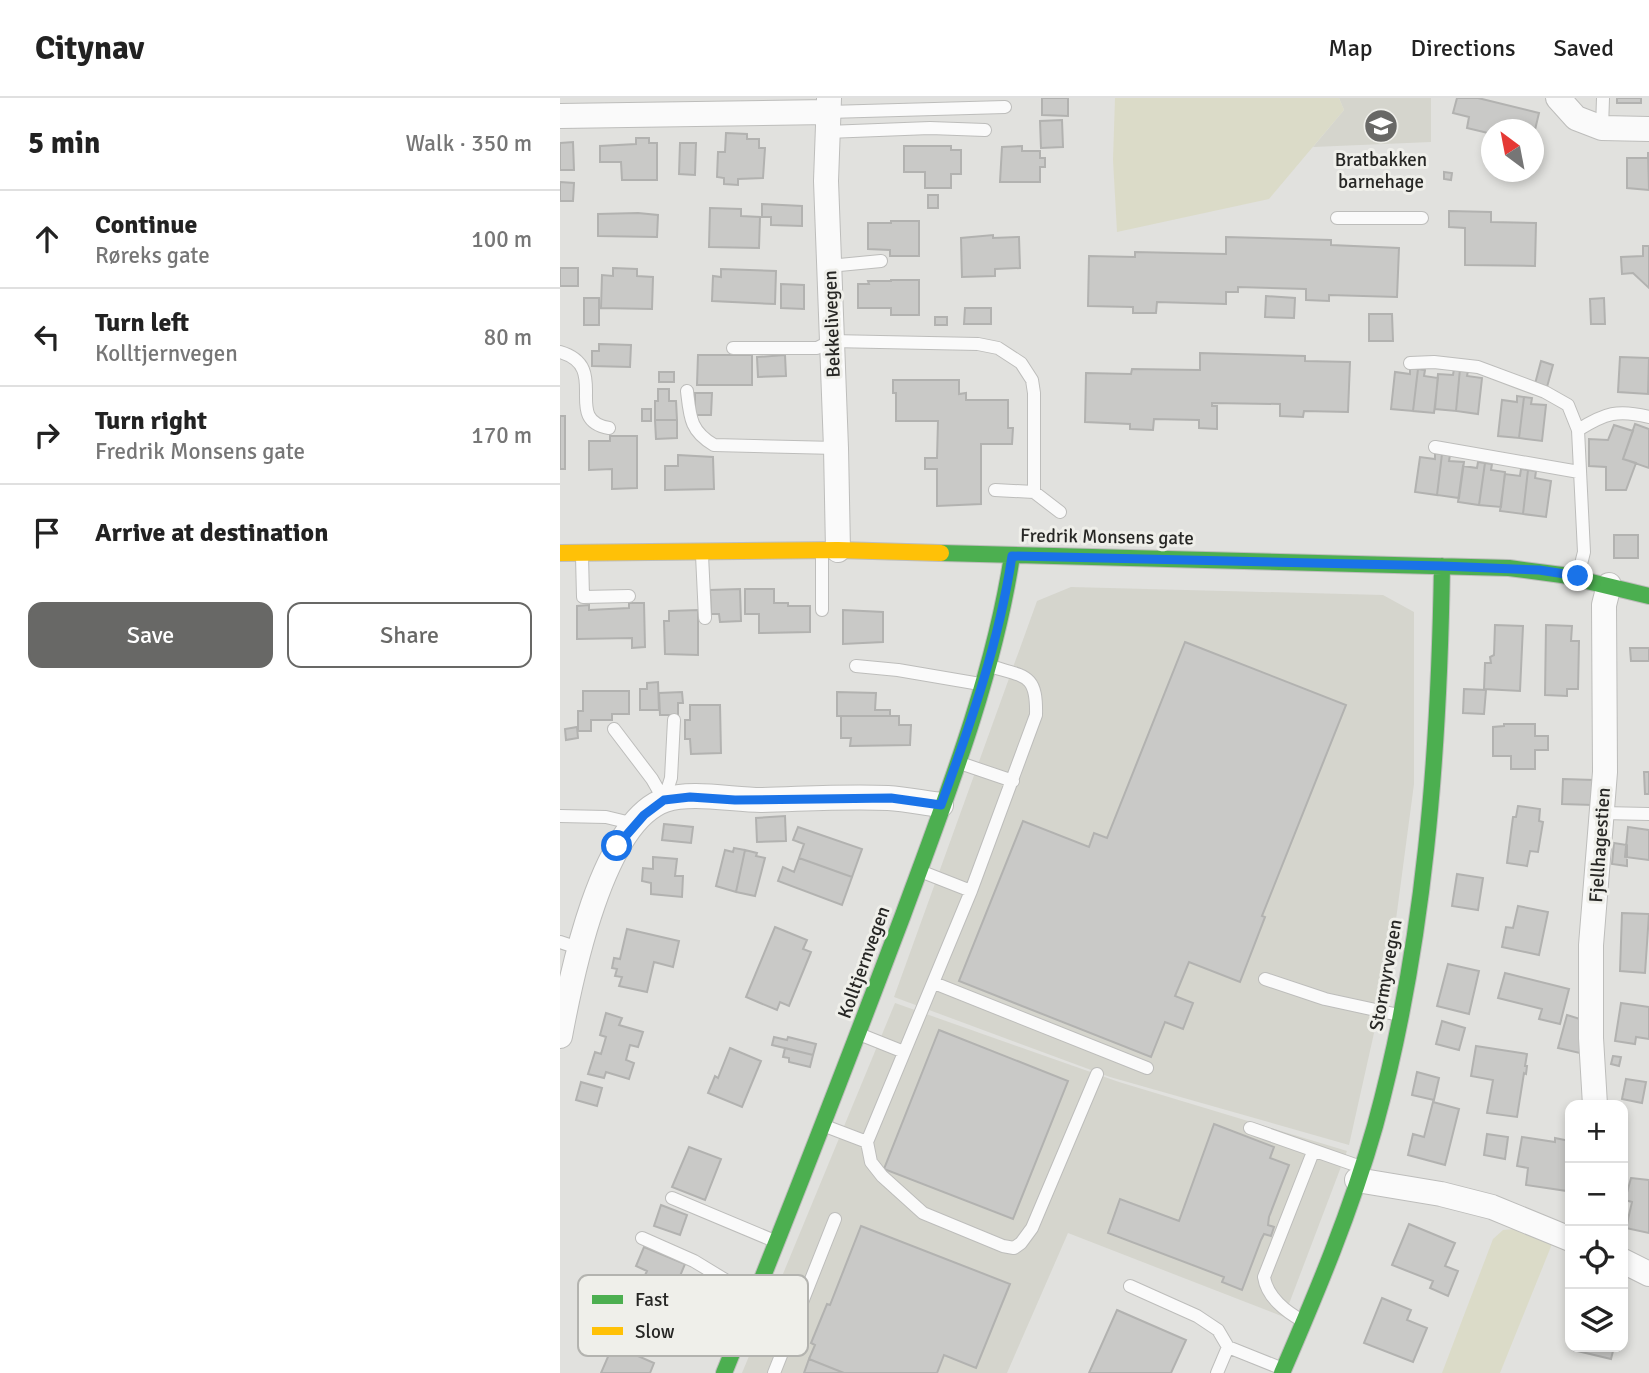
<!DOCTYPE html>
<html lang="en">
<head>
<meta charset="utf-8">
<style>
	body { margin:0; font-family:Signika,sans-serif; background:#f6f6f6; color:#222 }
	.controls { position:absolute; right:21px; bottom:21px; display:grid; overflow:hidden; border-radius:14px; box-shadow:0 4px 10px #0003 }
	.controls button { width:63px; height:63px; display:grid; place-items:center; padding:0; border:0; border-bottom:2px solid #e0e0e0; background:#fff; color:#222; font:35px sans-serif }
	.compass { position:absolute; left:921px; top:21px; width:63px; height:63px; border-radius:50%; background:#fff; box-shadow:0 4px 10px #0003; rotate:328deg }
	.stop { position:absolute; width:21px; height:21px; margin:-16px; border:5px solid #1a73e8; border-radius:50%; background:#fff }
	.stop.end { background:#1a73e8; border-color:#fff; box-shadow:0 2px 7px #0008 }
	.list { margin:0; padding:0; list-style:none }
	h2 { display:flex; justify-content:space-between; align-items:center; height:91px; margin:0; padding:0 28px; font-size:30px }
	h2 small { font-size:23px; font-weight:400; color:#767676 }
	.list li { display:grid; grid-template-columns:46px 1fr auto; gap:21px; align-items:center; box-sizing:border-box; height:98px; padding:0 28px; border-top:2px solid #e0e0e0 }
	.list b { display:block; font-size:26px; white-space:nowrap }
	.list p { margin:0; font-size:23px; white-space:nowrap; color:#767676 }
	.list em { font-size:23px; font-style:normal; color:#767676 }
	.actions { display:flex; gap:14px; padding:21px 28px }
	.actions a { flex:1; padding:16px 0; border:2px solid #686866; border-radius:14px; text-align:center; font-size:24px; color:#686866 }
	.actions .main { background:#686866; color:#fff }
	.icon { flex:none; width:38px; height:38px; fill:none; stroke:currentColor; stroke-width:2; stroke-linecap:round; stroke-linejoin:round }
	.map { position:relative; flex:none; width:1089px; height:1275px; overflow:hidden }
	header { display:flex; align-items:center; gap:42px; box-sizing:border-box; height:98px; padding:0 35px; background:#fff; border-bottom:2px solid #e0e0e0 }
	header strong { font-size:33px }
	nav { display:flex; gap:38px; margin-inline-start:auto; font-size:24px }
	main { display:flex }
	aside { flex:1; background:#fff }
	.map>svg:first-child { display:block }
</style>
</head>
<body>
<header>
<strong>Citynav</strong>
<nav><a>Map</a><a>Directions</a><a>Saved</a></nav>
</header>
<main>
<aside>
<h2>5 min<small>Walk · 350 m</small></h2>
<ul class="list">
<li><svg class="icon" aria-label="ahead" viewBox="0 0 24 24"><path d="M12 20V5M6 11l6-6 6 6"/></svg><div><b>Continue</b><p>Røreks gate</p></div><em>100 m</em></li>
<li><svg class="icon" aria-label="left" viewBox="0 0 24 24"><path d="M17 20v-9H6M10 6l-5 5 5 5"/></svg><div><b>Turn left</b><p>Kolltjernvegen</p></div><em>80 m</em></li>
<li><svg class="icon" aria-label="right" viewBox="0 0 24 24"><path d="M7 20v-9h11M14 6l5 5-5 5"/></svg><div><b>Turn right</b><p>Fredrik Monsens gate</p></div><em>170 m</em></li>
<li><svg class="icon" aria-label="arrive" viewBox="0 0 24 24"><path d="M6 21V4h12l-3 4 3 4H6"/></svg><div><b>Arrive at destination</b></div></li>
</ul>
<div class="actions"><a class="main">Save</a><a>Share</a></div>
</aside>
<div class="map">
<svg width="1089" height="1275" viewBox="0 0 1089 1275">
	<rect width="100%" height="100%" fill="#e1e1de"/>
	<path fill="#d5d5cd" d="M779,0H871V44L753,49L784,12Z
		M511,489L823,497L854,514V686L831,859L789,1047L550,979L334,899L477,503Z
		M335,905L559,984L787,1053L724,1219L508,1135L447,1275H182Z"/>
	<path fill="#dbdbc8" d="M555,0H779L784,12L709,101L557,134L553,62Z
		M954,1131L992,1146L940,1275H882L933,1141L943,1132Z"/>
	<path fill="#c9c9c7" stroke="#b2b2b0" stroke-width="2" d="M482,0H508V18L482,17Z
		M897,0H918L979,15L974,36V32H932V36L907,30L909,19L893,15Z
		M1057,0H1081V5H1057Z
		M502,22L503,49L481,50L480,23Z
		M166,35L187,36V41H199V50H205L203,80L178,81V87L164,86V80L157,79L158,54H165Z
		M76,40H89V45H97V82H62L61,64H40V48L76,46Z
		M13,44L14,72H0V45Z
		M120,45H136L135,77L119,76Z
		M344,48H391V52H401V76H391V90H365V74H344Z
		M462,48V53H480V60H485V69H480V84H440L442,49Z
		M1088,54L1089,92L1067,90V60H1088Z
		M884,74L892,75L891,82L884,81Z
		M0,84L14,85L13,103H0Z
		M368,97H378V110H368Z
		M202,106L242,108V128L211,127V119H202Z
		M150,110L181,111V118L200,119L199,150L149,149Z
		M889,113L931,114V124L976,125L975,168L905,167V130L889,129Z
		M78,115L98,117L97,139L38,138V116Z
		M331,123H359V158H330V152L308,151V125H331Z
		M433,137V140L459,139L460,170L435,171V178L402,179L401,140Z
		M666,139L771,142V147L839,150L837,199L769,197V203L746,202V191L678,189V194H666V206L597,204L596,215H573V209L528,208L529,158L575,159V154L666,156Z
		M1083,148H1089V190L1073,175L1062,176L1061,159L1083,158Z
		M0,170H18V188H0Z
		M53,170L77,171V178L93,179L92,211L41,210L42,177L53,178Z
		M161,171L216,173L215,206L152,203L153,178L161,179Z
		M331,182H359V217H331V210H298V186H309L308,183H331Z
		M221,186L244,187V211L221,210Z
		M706,198L735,200L734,220L705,219Z
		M24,200H39V227H24Z
		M1044,200L1045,226H1031L1030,201Z
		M405,210H431V226H404Z
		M809,216H832L833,243H809Z
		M375,219H387V227H375Z
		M39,246L71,247L70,269L32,268V253H39Z
		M640,255L745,258V263L790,264L788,314L744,313L743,319L720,318V306L652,305V308H657V331L639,330V322L594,321L593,332L570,331V326L525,324L526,275L571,276L572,271L640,272Z
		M138,257H192V287H137Z
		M225,257L226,278L198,279L197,259Z
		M1060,259L1089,260L1088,296L1058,294Z
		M981,263L993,267L987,289L975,286Z
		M850,270L858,271L853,313L831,311L835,274L850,276Z
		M858,271L865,272L864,278L878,280L874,315L853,313Z
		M894,271H900L896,313L875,311L878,276L893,277Z
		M900,271L908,273L907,278L922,280L918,316L896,313Z
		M99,274H114V284H99Z
		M333,282H399V296L406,295V302H448V330H453L452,346H421V406L377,408V371H365V360H377L378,323H336V295H333Z
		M98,291H109V303H116L117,322H95V303H98Z
		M135,295H152L151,317H135Z
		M957,298L964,299L959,340L938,338L942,302L957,304Z
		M964,299L972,300L971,306L986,307L982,343L959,340Z
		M82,311H91V323H82Z
		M0,318H5V371H0Z
		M95,322H117V340L96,341Z
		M1075,326L1089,331V370L1063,361Z
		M1054,327L1073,333L1063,361L1076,365L1066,392H1046V369L1029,368V341L1048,342Z
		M50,338H77V390L52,391V371L29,372V343H50Z
		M875,355L882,356L877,397L855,394L860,359L875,361Z
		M882,356L890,357L889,363L904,364L899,400L877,397Z
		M118,357L153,359L154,391L105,392V368H118Z
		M918,364L925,365L919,407L898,404L903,368L917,370Z
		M925,365L932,366L931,372L945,374L941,409L919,407Z
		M961,371L968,372L963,416L940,413L945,376L960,378Z
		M968,372L976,373L975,380L991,383L986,419L963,416Z
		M1054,437H1078V460H1054Z
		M180,491L181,523L160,524L159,516H151L150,492Z
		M185,491H214V505H228V508H250V534L199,535V516H185Z
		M69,505H84L85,549L72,550V540L17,541V508L29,507V512L69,510Z
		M138,512V557L105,556L104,523H109V513Z
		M283,512L323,514V544L283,546Z
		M935,527L963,528L960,593L924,591L925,565H931L930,559L934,557Z
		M986,527L1012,528L1011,543H1019L1018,591H1007V598L985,597Z
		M625,544L786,607L702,818L705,819L680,884L629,864L615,898L633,905L623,931L605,924L591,959L399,883L463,723L529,749L534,735L547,740Z
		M1070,550H1089V563H1071Z
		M98,584L99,612H80V591H87V585Z
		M904,591L926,592L924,616L903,615Z
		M23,593H69V616H52V622H31V633H18V613H23Z
		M122,594L123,605H118V617H100L99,595Z
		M277,594L316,595L315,612H330V618H277Z
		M130,607H160L161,655L131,656L130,641H125V622H130Z
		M281,618H339V627H351L350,647L290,648L291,640H281Z
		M944,626H975V638H988V652H975V671H951V658H933V629L944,628Z
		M17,629L18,640L6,642L5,631Z
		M1084,674H1089V696H1085Z
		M1003,681L1034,682L1033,707L1002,706Z
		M958,708L980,711L979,723L983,724L978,754L970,753L967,768L947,765L953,719H956Z
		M225,718L226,743L197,744L196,720Z
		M104,726L133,729L131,745L102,742Z
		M238,729L302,751L292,779L239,760L244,746L233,742Z
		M1068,729L1089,732V762L1065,759Z
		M1054,745L1067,747V768L1052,766Z
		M174,750L185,752L176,794L156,788L165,752L173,754Z
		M185,752L197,755L196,758L205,760L195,798L176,794Z
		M93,759L117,761L115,778H123L122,799L91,796V785L82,783L83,770L93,771Z
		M239,760L292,779L282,807L218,783L223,769L234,774Z
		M897,776L923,780L918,812L892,808Z
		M958,808L988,814L979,857L942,849L946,829L953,830Z
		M1062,815L1089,816L1085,875L1060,873Z
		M215,829L247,842L243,851L251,854L229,908L220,904L217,912L186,899Z
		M67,831L119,843L113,869L94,864L87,894L59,888L62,879L55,878L57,871L52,870L54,860L60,861Z
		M888,866L919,873L909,916L877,908Z
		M945,875L1009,891L1000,926L979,921L982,911L938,900Z
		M1061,905L1089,909V941L1076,939L1075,946L1055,943Z
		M46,915L62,920L59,927L83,934L78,949L70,947L66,962L74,965L69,981L46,974L44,980L28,976L35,954L41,956L46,939L40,937Z
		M1007,917L1020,921V955L998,950Z
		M882,923L905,930L899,952L876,946Z
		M379,932L508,983L453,1121L324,1071Z
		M214,939L227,942L228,939L256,946L253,957L212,947Z
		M916,948L967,956L965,968H967L966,976L964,975L957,1019L927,1015L933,982L911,978Z
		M170,950L201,963L182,1009L148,995L155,978L158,980Z
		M225,950L253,957L250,969L229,964V960L223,959Z
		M1053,958L1061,959L1059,968L1051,966Z
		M857,974L879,980L874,1002L852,997Z
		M1066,981L1086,984L1082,1005L1062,1001Z
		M21,984L42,990L37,1008L16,1002Z
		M873,1004L899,1011L885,1067L848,1057L853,1036L864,1039Z
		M654,1026L714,1049L710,1060L729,1067L709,1119L708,1127L714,1129L711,1138L704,1136L701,1142L682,1192L662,1184L664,1179L548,1135L560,1101L619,1123Z
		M927,1036L948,1039L945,1061L924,1057Z
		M962,1039L995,1044V1040L1010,1043V1070L1007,1093L966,1087L968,1070L957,1068Z
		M129,1049L161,1061L145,1102L112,1089Z
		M1071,1080L1089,1082V1135L1066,1130L1072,1104L1065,1102Z
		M101,1107L127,1117L120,1137L94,1128Z
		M849,1126L895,1145L885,1168L898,1173L888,1198L870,1190L873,1183L832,1167Z
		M301,1128L450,1186L416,1270L384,1257L377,1275H284L249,1261L255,1247L251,1245L267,1206L270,1207Z
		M84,1149L125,1166L110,1202L79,1190L87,1173L76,1168Z
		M822,1200L851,1212L847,1222L867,1230L853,1264L804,1245Z
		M557,1212L626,1242L611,1275H529Z
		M53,1247L94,1265L90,1275H41Z
		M1014,1249H1054L1051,1261L1013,1252Z
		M249,1261L284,1275H244Z"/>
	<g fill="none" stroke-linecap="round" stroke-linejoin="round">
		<g stroke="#bdbdbb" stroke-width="14">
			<path id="lane" d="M268,14L445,9
				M1042,30L1043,0
				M267,34L370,30L425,32
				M777,120H862
				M269,168L321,163
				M173,250H257L271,243L418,246L438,250L461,265L472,282L474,295V394
				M0,254C52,269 1,322 49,330
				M850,265L874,264L918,269L985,294L1008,307L1018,332L1024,454L1018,478
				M127,293C130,319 130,333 154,347L276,350
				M1018,332C1045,315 1058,311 1089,319
				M875,349L1019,374
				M435,392L474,394L500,414
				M142,457L145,520
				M22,458L23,499L69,498
				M262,512V453
				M296,568L338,572L420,586
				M430,568C466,579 477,576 476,617L411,793L307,1044L311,1064L322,1078L363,1115L443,1148L454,1150L461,1145L472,1130L537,976
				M54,631L92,681L104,702L111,680L114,622
				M400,665L453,683
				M1042,715L1089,716
				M0,718L46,719L75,726
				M360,773L411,793
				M0,844L21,851
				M705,881L765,901L839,917
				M374,885L587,970
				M299,936L344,954
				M265,1028L307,1044
				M690,1030L801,1069
				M112,1100L217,1144
				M82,1140L134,1163L195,1200L237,1215
				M570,1188L637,1218L658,1232L668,1249L657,1275
				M743,1223C726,1214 707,1199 704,1179L753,1054
				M668,1249L723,1271
				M214,1275L275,1121"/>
		</g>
		<g stroke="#bdbdbb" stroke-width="26">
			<path id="street" d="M269,0L266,83L276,350L278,452
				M998,0L1016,20L1042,30L1089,31
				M0,18L268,14
				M0,938C11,879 42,724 105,702C131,693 173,702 201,702C243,701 286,698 328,700C346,701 364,705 381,707
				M1035,1007L1031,940V847L1045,674L1044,507L1049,487
				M797,1082L881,1096L932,1109L1010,1141
				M1063,1163L1089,1176"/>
		</g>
		<g stroke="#bdbdbb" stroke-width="18">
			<path id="fast" d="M381,455L949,470L1002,477L1089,498
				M164,1275C226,1123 285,970 343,817C386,700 433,581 452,458
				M722,1275C757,1194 791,1113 815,1028C865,846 879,656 882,468"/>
		</g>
		<g stroke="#bdbdbb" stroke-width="18">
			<path id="slow" d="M0,455L278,452L381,455"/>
		</g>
		<use href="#lane" stroke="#fafafa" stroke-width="12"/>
		<use href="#street" stroke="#fafafa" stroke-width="24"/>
		<use href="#fast" stroke="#4caf50" stroke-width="16"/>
		<use href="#slow" stroke="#ffc107" stroke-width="16"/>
	</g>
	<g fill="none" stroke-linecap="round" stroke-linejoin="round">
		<path stroke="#1a73e8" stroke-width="9" d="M57,748L84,717L104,702L130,699L175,702L331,700L381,707C411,625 439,544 452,458L882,468L979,472L1018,478"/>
	</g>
	<defs>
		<g id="school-disc" transform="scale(1.75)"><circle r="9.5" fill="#686866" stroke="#efefea"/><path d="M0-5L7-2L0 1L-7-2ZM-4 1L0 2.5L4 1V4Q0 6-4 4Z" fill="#fff"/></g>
	</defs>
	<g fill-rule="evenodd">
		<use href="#school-disc" x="821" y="28"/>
	</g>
	<g text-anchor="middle" stroke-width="6" stroke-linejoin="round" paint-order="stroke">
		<g font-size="19" fill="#272725" stroke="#efefea">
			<text x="821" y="68">Bratbakken<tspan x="821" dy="22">barnehage</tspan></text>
		</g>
		<g font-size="19" fill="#272725" stroke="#efefea">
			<text transform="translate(271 226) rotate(-92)" y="7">Bekkelivegen</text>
			<text transform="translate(547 438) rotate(1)" y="7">Fredrik Monsens gate</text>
			<text transform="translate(1039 747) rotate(-86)" y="7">Fjellhagestien</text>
			<text transform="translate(303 864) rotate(-70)" y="7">Kolltjernvegen</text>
			<text transform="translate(825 877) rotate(-80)" y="7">Stormyrvegen</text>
		</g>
	</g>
	<rect x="18" y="1177" width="230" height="81" rx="10" fill="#efefea" stroke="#b3b3af" stroke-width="2"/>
	<rect x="32" y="1197" width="31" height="9" fill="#4caf50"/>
	<rect x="32" y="1229" width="31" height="8" fill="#ffc107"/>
	<g font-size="19" fill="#272725">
		<text x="75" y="1208">Fast</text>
		<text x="75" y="1240">Slow</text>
	</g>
</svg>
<div class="controls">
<button>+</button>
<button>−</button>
<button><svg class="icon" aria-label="locate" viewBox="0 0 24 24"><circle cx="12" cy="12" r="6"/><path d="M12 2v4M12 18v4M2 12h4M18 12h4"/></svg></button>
<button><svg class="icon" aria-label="layers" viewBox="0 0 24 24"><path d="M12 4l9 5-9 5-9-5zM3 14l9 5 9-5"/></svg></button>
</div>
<svg class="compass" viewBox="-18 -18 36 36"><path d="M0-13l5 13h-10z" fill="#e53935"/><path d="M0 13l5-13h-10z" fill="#767676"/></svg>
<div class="stop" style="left:57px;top:748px"></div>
<div class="stop end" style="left:1018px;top:478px"></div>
</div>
</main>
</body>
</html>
